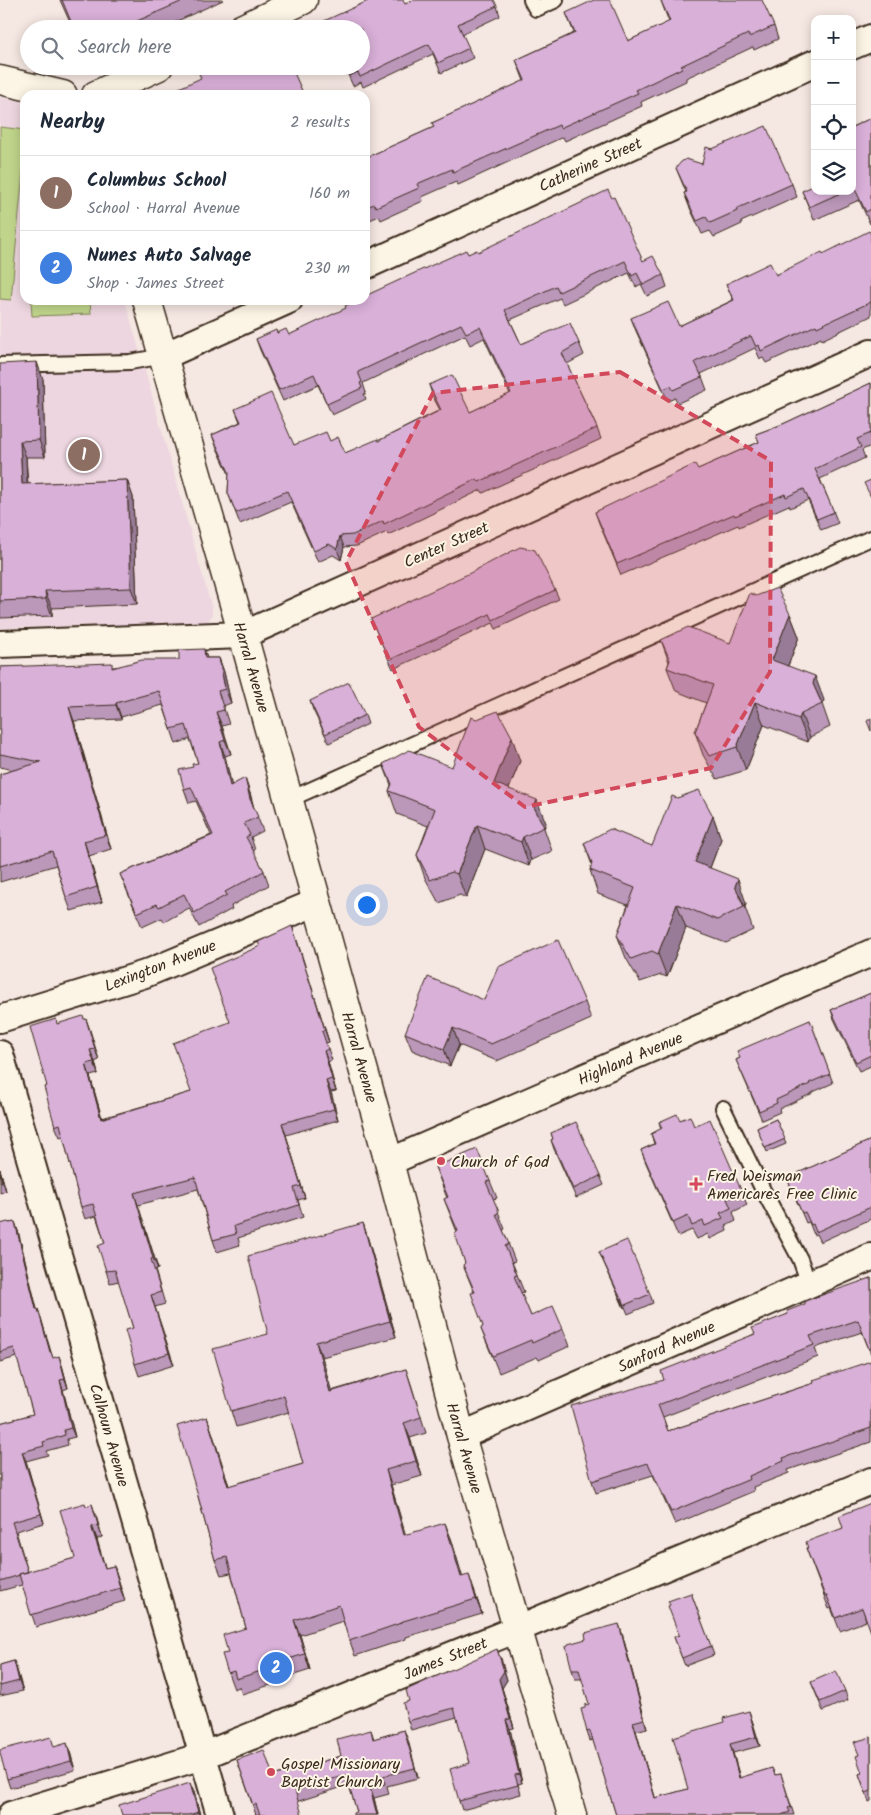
<!DOCTYPE html>
<html lang="en">
<head>
<meta charset="utf-8">
<style>
	body { margin:0; font-family:Kalam,sans-serif; background:#f2f2f3; color:#1f2937 }
	.controls { position:absolute; right:15px; top:15px; display:grid; overflow:hidden; border-radius:10px; box-shadow:0 2px 12px #0003 }
	.controls button { width:45px; height:45px; display:grid; place-items:center; padding:0; border:0; border-bottom:1px solid #e0e1e3; background:#fff; color:#1f2937; font:25px sans-serif }
	.you { position:absolute; left:366px; top:904px; width:18px; height:18px; margin:-12px; border:4px solid #fff; border-radius:50%; background:#1a73e8; box-shadow:0 0 0 8px #1a73e833 }
	.badge { display:grid; place-items:center; width:32px; height:32px; border-radius:50%; background:#2563eb; color:#fff; font-size:16px; font-weight:700 }
	.pin { position:absolute; translate:-50% -50%; border:2px solid #fff; box-shadow:0 1px 5px #0006 }
	.list { margin:0; padding:0; list-style:none }
	h2 { display:flex; justify-content:space-between; align-items:center; height:65px; margin:0; padding:0 20px; font-size:21px }
	h2 small { font-size:16px; font-weight:400; color:#747a83 }
	.list li { display:grid; grid-template-columns:32px 1fr auto; gap:15px; align-items:center; box-sizing:border-box; height:75px; padding:0 20px; border-top:1px solid #e0e1e3 }
	.list b { display:block; font-size:19px; white-space:nowrap }
	.list p { margin:0; font-size:16px; white-space:nowrap; color:#747a83 }
	.list em { font-size:16px; font-style:normal; color:#747a83 }
	.icon { flex:none; width:28px; height:28px; fill:none; stroke:currentColor; stroke-width:2; stroke-linecap:round; stroke-linejoin:round }
	.map { position:relative; flex:none; width:871px; height:1815px; overflow:hidden }
	.search { position:absolute; background:#fff; box-shadow:0 2px 12px #0003; left:20px; top:20px; width:350px; height:55px; display:flex; align-items:center; gap:12px; box-sizing:border-box; padding:0 18px; border-radius:28px; color:#747a83; font-size:19px }
	.panel { position:absolute; background:#fff; box-shadow:0 2px 12px #0003; left:20px; top:90px; width:350px; height:215px; border-radius:15px }
	.map>svg:first-child { display:block }
</style>
</head>
<body>
<div class="map">
<svg width="871" height="1815" viewBox="0 0 871 1815">
	<rect width="100%" height="100%" fill="#f5e7e2"/>
	<filter id="ink" filterUnits="userSpaceOnUse"><feTurbulence type="fractalNoise" baseFrequency=".02" numOctaves="2"/><feDisplacementMap in="SourceGraphic" scale="10" xChannelSelector="R" yChannelSelector="G"/><feConvolveMatrix kernelMatrix="1 2 1 2 8 2 1 2 1" color-interpolation-filters="sRGB"/></filter>
	<g filter="url(#ink)">
		<path fill="#edd6df" d="M0,97L25,102V300H125L212,609V616L208,621L200,623L0,628Z"/>
		<path fill="#c0d58b" stroke="#7e8054" d="M0,127L25,130V149L11,300L0,299Z
			M31,300H90L91,314L32,316Z"/>
		<g fill="none" stroke-linecap="round" stroke-linejoin="round">
			<g stroke="#3b2a1e" stroke-width="18">
				<path id="lane" d="M531,0L536,9L556,0
					M0,365L130,362L164,356
					M288,800L871,538
					M723,1108L763,1190L800,1259L809,1284"/>
			</g>
			<g stroke="#3b2a1e" stroke-width="30">
				<path id="street" d="M852,46L871,38
					M365,266L815,63
					M164,356L289,300
					M0,644L243,635L871,353
					M0,1019L145,974L317,902
					M0,1054L220,1815
					M389,1162L871,953
					M461,1436L871,1257
					M11,1815L202,1756L517,1629L871,1481"/>
			</g>
			<g stroke="#3b2a1e" stroke-width="31">
				<path id="secondary" d="M241,29L303,0
					M0,80L63,95
					M96,95L159,66
					M147,300L243,635L389,1162L461,1436L572,1815"/>
			</g>
			<use href="#lane" stroke="#fcf5e5" stroke-width="14"/>
			<use href="#street" stroke="#fcf5e5" stroke-width="26"/>
			<use href="#secondary" stroke="#fcf5e5" stroke-width="28"/>
		</g>
		<path fill="#bb97ba" stroke="#3b2a1e" d="M60,0H223L160,29H73Z
			M661,1L774,26L778,39L754,50L753,47L686,78V81L641,102L642,106L565,141L563,137L458,185L456,182L422,197L423,201L381,220L379,216L365,222V158L434,127L432,123L524,81L516,60L574,33L566,13L628,41L669,22Z
			M405,4L497,6L500,16L462,34L473,58L441,73L433,54L363,87L361,82L353,86L344,66H361V29H326L324,21Z
			M871,118V224H870L859,200L814,220L802,191H852V127Z
			M702,164L792,184L797,197L741,222L742,224L714,237L710,231L702,234L689,206L684,193L686,192L676,168Z
			M871,234V316L822,340L821,338L766,363L763,358L760,359L755,348L701,374L707,390L678,403L675,398L668,401L636,331L631,318L679,326L733,300L726,284L776,275Z
			M478,252L643,261L663,275L667,287L647,296L641,284L636,287L629,273L563,304L560,298L510,320L521,344L579,343L584,355L567,364L597,428L601,439L483,493L481,490L388,535L387,532L357,546L344,547L341,560L333,555L318,562L291,502L240,524L228,493L229,474L216,446L212,435L240,422L235,409L294,445L330,441L345,453L378,441L440,410L433,397L429,385L470,412L510,394L484,338L470,345L465,335L363,383L366,393L364,394L366,399L332,415L318,385L283,401L260,350L256,339L277,333L289,335L468,254Z
			M186,300H194L188,303Z
			M200,300H206L201,303Z
			M0,364L43,379L45,457H26L28,484L127,480L133,497L137,604L52,608V616L0,618Z
			M871,383V446L862,450L865,458L820,479L838,523L821,530L808,500L790,508L789,505L739,527L738,525L621,575L599,523L595,512L698,469L759,442L756,434L783,424Z
			M555,590L559,599L496,629L493,623L393,669L371,619Z
			M790,614L799,637L788,666L824,700L822,704L830,727L810,737L808,742L764,725L746,770L717,779L703,755L695,732L706,703L676,691L667,668L669,662L661,640L730,643Z
			M204,649L207,658H219L224,672L231,703L223,706L229,724L222,726L231,754L225,756L231,785L250,793L254,808L263,831L251,837L255,850L253,851L264,871L269,885L231,906L232,909L199,927L189,908L164,922L162,918L142,927L120,874L211,835L196,801L189,803L184,789L193,767L198,763L190,739L176,744L163,705L121,717V719L74,721L111,849L89,856L102,902L71,911L66,897L56,865L0,882V774L14,770L0,767V667H113L179,660Z
			M310,701L365,715L368,724L329,743L313,710Z
			M520,761L509,789L546,823L544,828L552,851L531,860L529,866L485,849L466,898L460,895L439,903L425,878L417,855L428,826L397,814L389,791L391,785L383,764L452,767Z
			M713,816L721,839L710,868L746,903L745,907L753,930L726,943L686,928L667,977L661,975L640,982L626,958L617,935L628,905L598,894L590,870L592,865L584,843L652,846Z
			M292,926L329,1042L326,1043L332,1060L328,1062L336,1091L331,1092L338,1120L286,1135L305,1198L298,1200L303,1217L238,1238L240,1245L217,1252L213,1240L198,1189L138,1205L158,1269L155,1270L165,1304L155,1307L174,1365L139,1376L135,1364L133,1328L119,1281L110,1283L106,1271L105,1243L96,1216L85,1219L81,1207L63,1136L60,1137L55,1126L47,1086L57,1024L86,1019L99,1060L95,1062L98,1074L90,1076L102,1118L191,1092L230,1022L260,946Z
			M871,993V1066L859,1071L834,1019L831,1010Z
			M484,1000L585,1002L591,1019L497,1061L459,1045L450,1066L412,1050L405,1033Z
			M810,1020L833,1083L813,1092V1093L779,1109L780,1112L762,1120L736,1060Z
			M776,1119L786,1144L767,1152L757,1128Z
			M680,1120L694,1126L742,1192L747,1205L733,1212L736,1221L726,1226L727,1231L710,1239L708,1234L697,1239L692,1230L678,1236L646,1163L641,1150L654,1144L651,1134L661,1129L659,1122Z
			M551,1133L600,1176L604,1185L576,1198L554,1149L551,1140L553,1139Z
			M871,1140V1219L820,1242L816,1234L814,1235L809,1222L806,1223L787,1178Z
			M435,1167L490,1181L497,1198L493,1199L505,1229L503,1230L515,1261L512,1262L524,1292L521,1293L531,1316L563,1329L570,1346L539,1360L537,1357L499,1373L481,1329L483,1326L474,1292L463,1265L465,1263L457,1232L444,1199L447,1198Z
			M0,1169L6,1191L0,1193Z
			M15,1222L18,1231L37,1309L41,1318L51,1352L53,1358L62,1365L68,1388L63,1390L75,1437L67,1439L68,1445L46,1451L48,1455L26,1461L44,1523L16,1531L28,1572L75,1558L86,1506L96,1516L102,1537L97,1539V1541L105,1568L114,1566L125,1601L36,1627L22,1585L0,1591V1423L33,1414L17,1357L0,1362V1224L9,1223Z
			M363,1223L368,1239L396,1337L322,1357L331,1391L406,1369L411,1384L426,1433L410,1438L422,1476L391,1485L405,1534L451,1538L462,1577L474,1590L482,1614L406,1637V1639L355,1656L343,1621L300,1635L310,1670L288,1677L289,1679L242,1694L239,1687L234,1689L228,1673V1653L246,1628L231,1573L221,1575L215,1560L198,1496L207,1417L212,1432L229,1486L303,1464L289,1412L236,1427L231,1411L268,1334Z
			M599,1252L650,1294L653,1303L628,1314L625,1307L624,1308Z
			M871,1278V1354L862,1332L815,1348L818,1357L663,1417L668,1431L814,1383L871,1361V1442L788,1470L789,1473L753,1487L754,1491L675,1524L653,1475L596,1493L592,1481L664,1380L754,1334L788,1314Z
			M843,1528L866,1621L840,1631L831,1608L829,1609L806,1548Z
			M691,1593L714,1655L685,1666L674,1637L679,1635L670,1605Z
			M622,1633L647,1728L636,1731L655,1798L688,1789L752,1720L760,1746L733,1753L740,1778L772,1768L775,1775L781,1774L794,1815H616L593,1740L590,1741L587,1732L585,1708L589,1704L582,1679H575L572,1670Z
			M501,1658L507,1680L502,1688L514,1728L510,1729L522,1783L518,1784L521,1794L462,1810L459,1801L470,1763L457,1717L411,1730L408,1721L409,1701Z
			M14,1661L23,1691L0,1696V1665Z
			M811,1682L845,1691L848,1700L823,1711Z
			M371,1730L374,1739L404,1730L418,1778L387,1786L389,1794L374,1798L378,1815H353L357,1812L349,1785L299,1801L256,1815L237,1760L273,1776L341,1756Z
			M871,1737V1801L869,1802L859,1774L862,1773L859,1755Z
			M55,1747L70,1752L75,1770L10,1788L7,1779Z
			M194,1792L200,1815H122Z"/>
		<path fill="#987b97" stroke="#3b2a1e" d="M37,362L43,379L45,457L39,440Z
			M20,441L26,457L28,501L22,484Z
			M127,480L133,497L137,604L131,588Z
			M340,536L344,547L341,560L337,549Z
			M45,591L52,608V616L46,599Z
			M790,614L799,637L781,683L772,660Z
			M219,658L224,672L231,703L225,689Z
			M815,676L824,700L822,704L813,684Z
			M755,702L764,725L746,770L737,747Z
			M116,703L121,717V719L116,705Z
			M69,707L74,721L111,849L106,835Z
			M216,712L222,726L231,754L225,740Z
			M801,714L810,737L808,742L799,719Z
			M512,737L520,761L502,806L494,783Z
			M220,742L225,756L235,800L230,786Z
			M245,778L250,793L255,813L250,799Z
			M537,800L546,823L544,828L534,807Z
			M713,816L721,839L703,886L695,862Z
			M477,825L485,849L466,898L457,874Z
			M523,837L531,860L529,866L521,842Z
			M84,841L89,856L102,902L97,887Z
			M738,879L746,903L745,907L735,886Z
			M677,904L686,928L667,977L658,954Z
			M292,926L296,937L329,1042L325,1030Z
			M86,1019L90,1030L99,1060L95,1049Z
			M453,1028L459,1045L450,1066L444,1049Z
			M90,1050L95,1062L98,1074Z
			M324,1051L328,1062L336,1091L332,1079Z
			M86,1064L90,1076L105,1130L101,1119Z
			M326,1081L331,1092L338,1120L334,1109Z
			M282,1123L286,1135L305,1198L301,1186Z
			M0,1169L6,1191L0,1172Z
			M134,1193L138,1205L158,1269L153,1258Z
			M15,1222L18,1231L39,1319L36,1309Z
			M363,1223L368,1239L396,1337L390,1321Z
			M151,1295L155,1307L174,1365L169,1353Z
			M622,1298L625,1307L624,1308L621,1299Z
			M38,1309L41,1318L53,1361L50,1352Z
			M316,1342L322,1357L336,1407L330,1392Z
			M59,1356L62,1365L68,1388L65,1379Z
			M60,1380L63,1390L75,1437L71,1428Z
			M207,1417L212,1432L234,1502L228,1486Z
			M404,1423L410,1438L422,1476L416,1461Z
			M22,1452L26,1461L44,1523L41,1514Z
			M386,1470L391,1485L410,1550L404,1535Z
			M92,1504L96,1516L102,1537L98,1525Z
			M445,1523L451,1538L467,1592L461,1577Z
			M92,1526L97,1539L109,1581L105,1568Z
			M114,1566L118,1578L125,1601L120,1588Z
			M469,1575L482,1614L476,1599Z
			M294,1620L300,1635L310,1670L305,1654Z
			M619,1624L622,1633L647,1728L644,1719Z
			M497,1649L507,1680L502,1688L514,1728L499,1679Z
			M14,1661L17,1670L23,1691L19,1681Z
			M749,1711L752,1720L760,1746L756,1737Z
			M506,1720L510,1729L522,1783L519,1774Z
			M633,1722L636,1731L658,1807L655,1798Z
			M404,1730L408,1740L418,1778L415,1768Z
			M67,1743L70,1752L75,1770L71,1761Z
			M730,1744L733,1753L742,1787L739,1778Z
			M190,1783L194,1792L200,1815H199Z
			M370,1788L374,1798L378,1815H377Z"/>
		<path fill="#d9b0d8" stroke="#3b2a1e" d="M62,0H185L119,29H74Z
			M370,0H403L405,4L414,0H494L497,6L458,24L469,48L438,63L429,44L360,77L358,72L349,76L345,66H361V29H327L324,21Z
			M594,0H610L628,41L670,21L661,1L662,0H762L774,26L749,37L748,34L681,66L682,68L636,90L638,93L560,128L559,125L453,172L452,169L417,184L419,188L376,207L374,204L365,208V158L434,127L432,123L525,80L516,60L575,33L566,13Z
			M215,66H291L304,95H164L201,78L199,74Z
			M871,118V209L866,212L854,187L852,188V127Z
			M766,126L792,184L736,209L737,211L710,223L706,217L697,221L684,193L687,192L676,168L681,162L686,159L702,164L706,147L712,149Z
			M815,185V191H845L809,207L802,191Z
			M608,190L612,198L614,197L643,261L653,256L663,275L643,285L637,273L632,276L625,261L559,292L556,286L505,310L521,344L570,323L579,343L562,353L597,428L479,482L477,479L384,524L383,521L353,535L340,536L337,549L329,544L314,551L287,491L236,513L228,493L229,472L212,435L241,422L235,409L271,393L294,445L326,432L330,441L338,437L345,453L378,439V441L441,410L429,385L452,375L470,412L511,393L480,327L466,333L461,324L358,372L362,382L360,383L362,388L327,404L314,374L279,390L256,339L276,330L277,333L286,329L289,335L346,308L345,306L356,300H365V296L419,271L466,250L468,254L477,250L478,252Z
			M869,231L871,234V302L817,327L816,325L761,351L759,345L756,347L751,336L695,362L702,377L673,390L671,386L663,389L631,318L668,302L679,326L734,300L726,284L770,263L776,275L822,252L823,254Z
			M37,362L39,440L20,441L22,484L127,480L131,588L45,591L46,599L0,601V364Z
			M871,383V433L857,439L861,447L815,469L834,512L817,519L804,489L786,497L785,494L735,516L734,514L617,564L595,512L695,464L698,469L759,442L756,434L783,424Z
			M871,480V497L864,483Z
			M520,547L535,550L555,590L493,620L490,614L389,660L371,619L470,573Z
			M777,588L790,614L772,660L815,676L813,684L822,704L801,714L799,719L755,702L737,747L709,756L695,732L713,685L667,668L670,660L661,640L688,627L730,643L750,593L756,596Z
			M204,649L205,658H219L225,689L218,691L224,710L216,712L225,740L220,742L230,786L245,778L250,799L258,817L244,823L250,835L246,837L264,871L225,892L227,895L194,913L184,894L159,907L157,904L137,913L120,874L213,835L191,787L184,789L179,770L193,767L192,764L198,763L186,725L171,729L159,691L116,703V705L69,707L106,835L84,841L97,887L66,897L52,851L0,866V774L41,762L0,754V667L112,663V668L142,660H179V650Z
			M349,682L365,715L325,734L310,701Z
			M498,711L512,737L494,783L537,800L534,807L544,827L523,837L521,842L477,825L457,874L452,872L430,880L417,855L435,809L389,791L392,784L383,764L409,750L452,767L471,717L477,719Z
			M871,718V731L867,721Z
			M699,790L713,816L695,862L738,879L735,886L744,907L717,920L677,904L658,954L652,951L631,959L617,935L635,888L590,870L592,863L584,843L610,829L652,846L672,796L677,798Z
			M292,926L325,1030L322,1031L328,1049L324,1051L332,1079L326,1081L334,1109L282,1123L301,1186L294,1188L299,1205L234,1226L236,1234L213,1240L195,1177L134,1193L153,1258L151,1259L161,1292L151,1295L169,1353L135,1364L125,1330L133,1328L115,1270L106,1271L98,1246L105,1243L93,1204L81,1207L60,1124L55,1126L44,1087L47,1086L30,1027L56,1019L57,1024L83,1016L84,1019H86L95,1049L90,1050L94,1062L86,1064L101,1119L191,1092L173,1043L230,1022L210,968L260,946L258,942Z
			M558,940L585,1002L491,1044L453,1028L444,1049L405,1033L428,977L484,1000L498,967Z
			M871,993V1055L856,1062L831,1010Z
			M810,1020L830,1074L809,1083L810,1084L776,1100L777,1103L759,1111L736,1060L740,1058L737,1051Z
			M677,1114L680,1120L690,1116L694,1126L710,1119L742,1192L727,1199L731,1208L720,1213L723,1218L705,1226L703,1221L692,1226L688,1216L673,1223L641,1150L655,1144L651,1134L662,1128L659,1122Z
			M776,1119L785,1139L765,1148L757,1128Z
			M576,1122L600,1176L573,1189L551,1140L553,1139L551,1133Z
			M871,1140V1207L816,1232L813,1224L811,1225L805,1212L802,1213L787,1178Z
			M477,1149L490,1181L486,1182L499,1212L496,1214L509,1244L505,1246L517,1275L514,1276L531,1316L553,1306L563,1329L532,1343L531,1340L493,1356L481,1329L483,1326L471,1293L475,1292L463,1265L465,1263L455,1234L458,1231L444,1199L448,1197L435,1167Z
			M0,1172L2,1182H0Z
			M8,1222L9,1223L15,1222L36,1309H38L50,1352H51L53,1358L59,1356L65,1379L60,1380L71,1428L64,1430L65,1435L43,1442L44,1446L22,1452L41,1514L12,1522L28,1572L19,1574L20,1575L0,1581V1423L33,1414L14,1348L0,1352V1224Z
			M363,1223L390,1321L316,1342L330,1392L406,1369L421,1417L404,1423L416,1461L386,1470L404,1535L445,1523L461,1577L469,1575L476,1599L400,1622L401,1623L349,1641L339,1605L294,1620L305,1654L282,1661L283,1664L236,1679L234,1671L228,1673L222,1654L228,1653L223,1635L246,1628L227,1557L215,1560L198,1496L177,1426L207,1417L228,1486L303,1464L284,1396L231,1411L213,1349L268,1334L248,1256Z
			M627,1240L650,1294L625,1305L622,1298L621,1299L599,1252Z
			M871,1278V1348L869,1349L858,1320L810,1336L814,1345L658,1405L668,1431L814,1383L813,1380L871,1361V1428L783,1458L784,1461L749,1476L750,1479L671,1512L648,1463L592,1481L571,1406L664,1380L661,1371L755,1334L752,1328L788,1314L787,1311L805,1304V1301Z
			M85,1503L86,1506L92,1504L98,1525L92,1526V1529L105,1568L114,1566L120,1588L31,1615L19,1574L75,1558L60,1510Z
			M871,1503V1632L862,1608L836,1618L827,1596H825L806,1548H808L806,1542L843,1528L839,1516Z
			M691,1593L711,1646L682,1658L674,1637L679,1635L668,1606L670,1605L668,1601Z
			M619,1624L644,1719L633,1722L655,1798L688,1789L673,1737L725,1722L724,1718L749,1711L756,1737L730,1744L739,1778L772,1768L775,1775L781,1774L791,1807L788,1808L790,1812L781,1815H616L590,1731L587,1732L581,1709L585,1708V1705L589,1704L579,1670H572L566,1646L568,1645V1644L586,1639L585,1633Z
			M497,1649L504,1671L499,1679L510,1719L506,1720L519,1774L515,1775L518,1785L459,1801L450,1769L470,1763L454,1708L408,1721L403,1703L409,1701L406,1690Z
			M14,1661L19,1681L0,1686V1665Z
			M836,1671L845,1691L820,1702L811,1682Z
			M371,1730L373,1739L404,1730L415,1768L383,1776L385,1784L370,1788L377,1815H353V1813L357,1812L346,1775L295,1790L302,1815H260L256,1804L253,1805L237,1760L264,1750L273,1776L341,1756L337,1739Z
			M51,1737L54,1747L67,1743L71,1761L7,1779L0,1753V1750Z
			M871,1737V1791L866,1793L859,1774L862,1773L856,1756L859,1755L854,1742Z
			M190,1783L198,1812L189,1815H122L119,1805Z"/>
	</g>
	<path fill="#d1495b" fill-opacity="0.2" stroke="#d1495b" stroke-width="4" stroke-dasharray="10 6" stroke-linejoin="round" d="M620,372L771,461L770,672L711,768L525,807L419,727L346,562L433,393Z"/>
	<g fill="#d1495b" stroke="#fcf5e5" stroke-width="2">
		<circle cx="441" cy="1161" r="5"/>
		<path d="M693.5 1176.5h5v5h5v5h-5v5h-5v-5h-5v-5h5z"/>
		<circle cx="271" cy="1772" r="5"/>
	</g>
	<g text-anchor="middle" stroke-width="4" stroke-linejoin="round" paint-order="stroke">
		<g font-size="16" fill="#3b2a1e" stroke="#fcf5e5">
			<text transform="translate(590 164) rotate(-24)" y="6">Catherine Street</text>
			<text transform="translate(446 544) rotate(-24)" y="6">Center Street</text>
			<text transform="translate(252 667) rotate(74)" y="6">Harral Avenue</text>
			<text transform="translate(160 965) rotate(-21)" y="6">Lexington Avenue</text>
			<text transform="translate(360 1057) rotate(74)" y="6">Harral Avenue</text>
			<text transform="translate(630 1058) rotate(-23)" y="6">Highland Avenue</text>
			<text transform="translate(666 1346) rotate(-24)" y="6">Sanford Avenue</text>
			<text transform="translate(110 1435) rotate(74)" y="6">Calhoun Avenue</text>
			<text transform="translate(465 1448) rotate(74)" y="6">Harral Avenue</text>
			<text transform="translate(445 1658) rotate(-22)" y="6">James Street</text>
		</g>
		<g font-size="16" fill="#3b2a1e" stroke="#fcf5e5" text-anchor="start">
			<text x="451" y="1167">Church of God</text>
			<text x="707" y="1181">Fred Weisman<tspan x="707" dy="18">Americares Free Clinic</tspan></text>
			<text x="281" y="1769">Gospel Missionary<tspan x="281" dy="18">Baptist Church</tspan></text>
		</g>
	</g>
</svg>
<div class="controls">
<button>+</button>
<button>−</button>
<button><svg class="icon" aria-label="locate" viewBox="0 0 24 24"><circle cx="12" cy="12" r="6"/><path d="M12 2v4M12 18v4M2 12h4M18 12h4"/></svg></button>
<button><svg class="icon" aria-label="layers" viewBox="0 0 24 24"><path d="M12 4l9 5-9 5-9-5zM3 14l9 5 9-5"/></svg></button>
</div>
<div class="you"></div>
<div class="pin badge" style="left:84px;top:455px;background:#8d6e63">1</div>
<div class="pin badge" style="left:276px;top:1668px;background:#3f7fe0">2</div>
<div class="search"><svg class="icon" aria-label="search" viewBox="0 0 24 24"><circle cx="10" cy="10" r="6"/><path d="M15 15l6 6"/></svg>Search here</div>
<section class="panel">
<h2>Nearby<small>2 results</small></h2>
<ul class="list">
<li><span class="badge" style="background:#8d6e63">1</span><div><b>Columbus School</b><p>School · Harral Avenue</p></div><em>160 m</em></li>
<li><span class="badge" style="background:#3f7fe0">2</span><div><b>Nunes Auto Salvage</b><p>Shop · James Street</p></div><em>230 m</em></li>
</ul>
</section>
</div>
</body>
</html>
